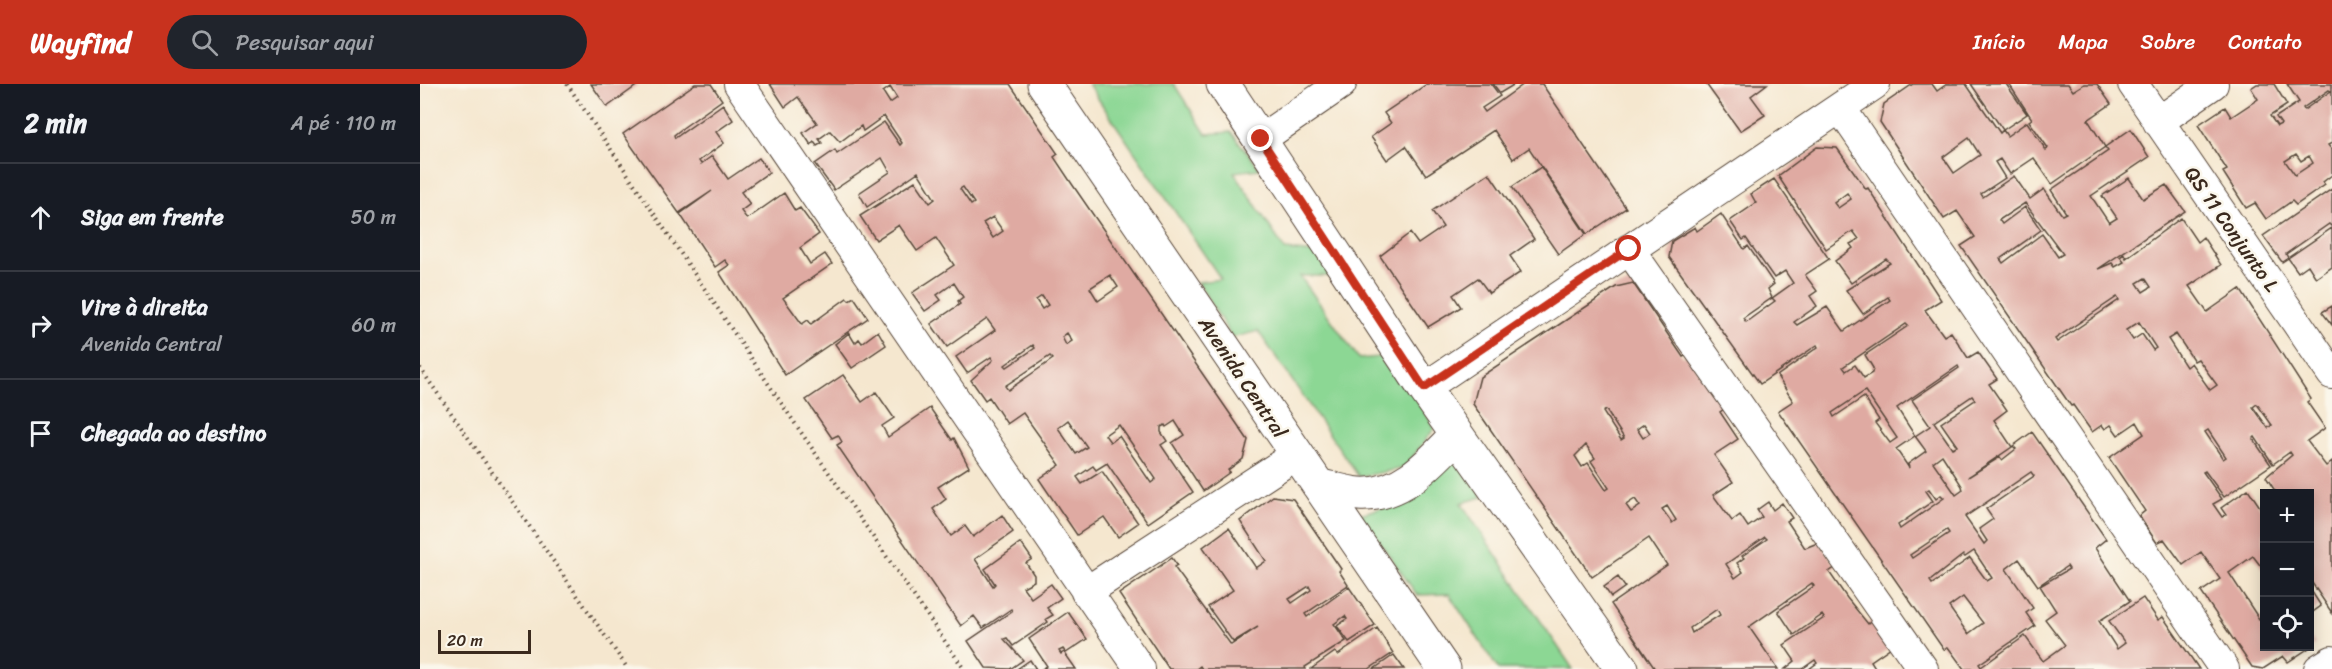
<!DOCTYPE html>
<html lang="pt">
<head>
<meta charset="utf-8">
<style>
	body { margin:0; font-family:Sriracha,sans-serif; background:#20242c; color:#f1f3f6 }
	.controls { position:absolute; right:18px; bottom:18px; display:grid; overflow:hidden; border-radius:0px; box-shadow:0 3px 15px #0003 }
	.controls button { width:54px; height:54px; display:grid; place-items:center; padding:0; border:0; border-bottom:2px solid #363941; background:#171b24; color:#f1f3f6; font:30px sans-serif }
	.scale { position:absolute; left:18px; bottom:15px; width:93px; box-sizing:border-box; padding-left:6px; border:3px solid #3b2a1e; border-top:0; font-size:16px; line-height:21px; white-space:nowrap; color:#3b2a1e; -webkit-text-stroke:4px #fbf7ec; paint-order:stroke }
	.stop { position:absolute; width:18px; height:18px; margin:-14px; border:4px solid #c8321e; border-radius:50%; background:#fff }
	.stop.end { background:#c8321e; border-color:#fff; box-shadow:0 2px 6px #0008 }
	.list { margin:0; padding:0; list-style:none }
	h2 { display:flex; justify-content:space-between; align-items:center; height:78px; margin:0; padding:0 24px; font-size:26px }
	h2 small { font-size:20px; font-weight:400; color:#9ea1a6 }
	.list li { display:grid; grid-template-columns:39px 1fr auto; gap:18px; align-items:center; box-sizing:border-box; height:108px; padding:0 24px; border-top:2px solid #363941 }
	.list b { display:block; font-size:22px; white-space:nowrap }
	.list p { margin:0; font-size:20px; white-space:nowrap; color:#9ea1a6 }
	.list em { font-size:20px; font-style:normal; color:#9ea1a6 }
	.icon { flex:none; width:33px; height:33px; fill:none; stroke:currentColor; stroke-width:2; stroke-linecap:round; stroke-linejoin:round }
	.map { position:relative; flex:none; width:1912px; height:585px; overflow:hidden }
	header { display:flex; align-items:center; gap:36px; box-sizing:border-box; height:84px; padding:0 30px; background:#c8321e; color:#fff }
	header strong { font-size:28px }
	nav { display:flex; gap:33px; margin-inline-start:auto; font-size:21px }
	.search { width:420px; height:54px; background:#20242c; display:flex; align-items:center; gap:15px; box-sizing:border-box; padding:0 21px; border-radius:33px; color:#9ea1a6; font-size:22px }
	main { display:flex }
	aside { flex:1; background:#171b24 }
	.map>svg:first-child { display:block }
</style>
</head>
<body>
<header>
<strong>Wayfind</strong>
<div class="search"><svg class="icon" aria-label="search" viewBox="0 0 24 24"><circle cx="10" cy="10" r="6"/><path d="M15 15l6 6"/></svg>Pesquisar aqui</div>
<nav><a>Início</a><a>Mapa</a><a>Sobre</a><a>Contato</a></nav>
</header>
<main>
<aside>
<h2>2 min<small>A pé · 110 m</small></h2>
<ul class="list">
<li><svg class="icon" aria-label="ahead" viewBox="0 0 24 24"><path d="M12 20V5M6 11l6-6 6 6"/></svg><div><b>Siga em frente</b></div><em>50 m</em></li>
<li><svg class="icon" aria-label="right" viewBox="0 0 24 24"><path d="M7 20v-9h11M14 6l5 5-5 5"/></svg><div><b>Vire à direita</b><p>Avenida Central</p></div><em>60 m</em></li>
<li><svg class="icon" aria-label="arrive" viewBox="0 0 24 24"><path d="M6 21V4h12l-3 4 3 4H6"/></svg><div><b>Chegada ao destino</b></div></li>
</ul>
</aside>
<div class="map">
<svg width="1912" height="585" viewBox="0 0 1912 585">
	<rect width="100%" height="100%" fill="#fbf7ec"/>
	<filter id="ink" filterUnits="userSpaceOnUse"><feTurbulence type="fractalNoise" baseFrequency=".0167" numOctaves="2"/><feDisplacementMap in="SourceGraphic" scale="12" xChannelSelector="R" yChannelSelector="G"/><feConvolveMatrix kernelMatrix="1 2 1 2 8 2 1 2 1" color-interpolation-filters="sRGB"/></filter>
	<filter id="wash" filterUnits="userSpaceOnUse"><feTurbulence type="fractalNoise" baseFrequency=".008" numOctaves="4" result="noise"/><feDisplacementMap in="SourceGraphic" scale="24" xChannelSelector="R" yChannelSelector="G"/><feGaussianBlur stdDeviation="1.35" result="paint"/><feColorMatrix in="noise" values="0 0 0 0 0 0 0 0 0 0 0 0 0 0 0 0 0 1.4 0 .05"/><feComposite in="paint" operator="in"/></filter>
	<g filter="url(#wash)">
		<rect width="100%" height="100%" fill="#f5e7cf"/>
		<path fill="#8cd794" stroke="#648059" stroke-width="1.5" d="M668,0H754L786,50L811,48L840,85L814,88L865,166L895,169L912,192H880L939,275L968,272L1015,344L984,384L939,393L838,247L812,254L778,198L801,195Z
			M1034,369L1063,413L1041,419L1153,585H1078L1029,510L997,511L940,430L994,415Z"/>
		<g id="blocks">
			<path fill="#dfaaa2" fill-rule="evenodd" d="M171,0H219L187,23Z
				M275,0H291L302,16L264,43L254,51L255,54L303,20L313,36L296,48L304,59L279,77L281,80L292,72L308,95L339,74L349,88L321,108L330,120L321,127L327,135L364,109L375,127L380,124L399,150L380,164L390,180L405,170L412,180L363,214L382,240L388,236L391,240L427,214L429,216L434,213L448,234L365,291L299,188L309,181L305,176L295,183L260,130L292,107L259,129L203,50Z
				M350,0H590L638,70L634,73L652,100L828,356L823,375L808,386L810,388L783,407L752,359L764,351L755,337L746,343L745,341L741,343V348L747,357L741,361L773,408L728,439L687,379L676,386L673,382L657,393L662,400L682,387L718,439L698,453L684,433L657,451L619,395L640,381L603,329L587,340L569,313L565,316L551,296L573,276L571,273L547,289L536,273L575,246L567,235L527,263L511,240L540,220L538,217L543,213L534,199L517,211L521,216L505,227L492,209L534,181L516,154L497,167L479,141L456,156L440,132L495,97L510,119L515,115L498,88L447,123L439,109L470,88L462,74L414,106L395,80L415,66L417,70L464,38L480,61L482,59L464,32L443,47L441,42L420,58L410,47L399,55L402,59L397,62L394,58L391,61L383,49L397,39L378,13L365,23ZM470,3L477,14L470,19L463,8ZM543,103L554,119L551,121L540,105ZM573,133L583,147L573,154L563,139ZM690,191L698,203L678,217L670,204ZM622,212L628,221L622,225L616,216ZM647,249L652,257L646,261L642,253ZM613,261L615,264L587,283L585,281ZM630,272L633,275L588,306L585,302ZM648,336L667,363L656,370L638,344ZM699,341L736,395L731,399L699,352L690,358L685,351Z
				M1007,0H1071L1080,12L1062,24L1065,28L1104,0H1122L1206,124L1167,150L1109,64L1093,75L1074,46L1006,91L986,62L967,76L951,53L971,39L964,29Z
				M1073,0H1095L1080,9Z
				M1286,0H1347L1331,12L1345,31L1320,47Z
				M1493,0H1512L1517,7L1527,0H1546L1580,49L1583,46L1587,52L1607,38L1626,66L1628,64L1609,37L1612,35L1589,0H1648L1653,7L1664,0H1677L1691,20L1668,36L1685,63L1632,100L1614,74L1590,90L1580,75L1575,78L1585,94L1561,110L1563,113L1594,92L1610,115L1624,105L1642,131L1646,129L1631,106L1688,67L1685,63L1711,45L1729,73L1671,112L1689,139L1697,134L1682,112L1709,94L1723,115L1746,101L1765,127L1678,185L1692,179L1695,183L1704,178L1700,173L1704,170L1706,174L1761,134L1777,158L1783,153L1801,181L1769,202L1787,228L1820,205L1891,315L1887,318L1905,344L1887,357L1906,382L1912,377V529L1890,496V410H1857L1846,393L1872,371L1870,368L1853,380L1835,353L1833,355L1851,381L1804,413L1785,387L1783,388L1802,415L1793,420L1802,433L1806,431L1801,424L1828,405L1842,426L1844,424V484L1843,485L1833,472L1809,489L1839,535L1844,532V562H1890V553L1895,560L1868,578L1863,572L1843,585L1832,583L1781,508L1800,495L1781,468L1763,481L1744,455L1737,459L1719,432L1725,427L1689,374L1724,350L1717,338L1698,351L1691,341L1685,345L1682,341L1672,348L1653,321L1651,322L1541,162L1555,153L1537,127L1524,135L1460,38L1464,20ZM1549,54L1560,71L1534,89L1523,73ZM1605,119L1643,170L1638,173L1622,150L1583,179L1580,175L1621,146L1605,123L1582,140L1579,136ZM1725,194L1731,203L1723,208L1717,199ZM1697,213L1699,216L1637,258L1635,255ZM1719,238L1736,264L1733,266L1722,250L1713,256L1706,246ZM1756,250L1774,277L1778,275L1797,301L1790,306L1771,279L1766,283L1748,255ZM1837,320L1852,341L1848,344L1833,323ZM1788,346L1806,373L1803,375L1785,348Z
				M1551,0H1586L1607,30L1583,46Z
				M1837,0H1854L1867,21L1850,32L1857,42L1861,40L1856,33L1879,18L1867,0H1912V8L1909,6L1883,24L1884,26L1911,7L1912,9V59L1908,61L1912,66V91L1903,98L1905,101L1876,121L1872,117L1846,135L1835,119L1826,124L1803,88L1807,86L1778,41L1805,23L1811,33L1838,15L1831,4ZM1876,70L1881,77L1889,72L1893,79L1875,91L1865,77Z
				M1397,63L1417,64L1446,105L1448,104L1521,216L1505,226L1524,252L1531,248L1548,274L1558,268L1577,295L1569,300L1587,326L1574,336L1592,363L1548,393L1580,373L1582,376L1596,365L1593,362L1612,348L1686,455L1675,464L1710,517L1679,537L1697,565L1705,559L1689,537L1723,514L1738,536L1743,533L1779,585H1544L1528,563L1524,566L1358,327L1373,317L1357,292L1398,263L1397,261L1340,300L1249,173L1252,157L1275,143L1277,147L1301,130L1324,165L1328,162L1354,200L1348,205L1352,214L1373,199L1365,187L1354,194L1326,154L1323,156L1310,137L1336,119L1331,110L1354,95L1409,175L1385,191L1397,207L1390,212L1397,222L1374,238L1377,241L1407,223L1424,247L1470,216L1468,213L1443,230L1426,206L1470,179L1466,175L1431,199L1415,177L1433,164L1430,160L1439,155L1433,147L1406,165L1358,92ZM1427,109L1431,115L1418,124L1414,119ZM1352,214L1355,217L1326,238L1323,234ZM1486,240L1488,242L1445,271L1453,284L1452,289L1444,294L1435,281L1426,287L1423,283ZM1538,282L1539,284L1492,316L1510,342L1495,352L1477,324ZM1445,307L1477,354L1470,359L1455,339L1459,336L1444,313L1414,333L1412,329ZM1552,312L1555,316L1521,339L1537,362L1532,364L1514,338ZM1495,352L1506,367L1488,380L1489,384L1476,365ZM1522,371L1542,402L1543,406L1536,411L1513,378ZM1611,388L1614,392L1566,425L1573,435L1559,445L1567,457L1564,460L1545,433ZM1509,405L1516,415L1521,411L1524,414L1480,445L1478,441L1513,417L1506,407ZM1527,446L1529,449L1492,474L1490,471ZM1554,467L1572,494L1567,497L1550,474L1512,500L1510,497L1543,471L1545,473ZM1599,475L1618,502L1647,482L1649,485L1620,502L1636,527L1625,535L1645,561L1623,577L1605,552L1561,583L1559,580L1615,542L1606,529L1613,524L1586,485ZM1543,513L1563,539L1548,550L1529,523Z
				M1121,83L1166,150L1138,170L1092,103Z
				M1069,89L1114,155L1090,172L1101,188L1069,209L1058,194L1033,211L1041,223L1008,243L960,172L990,149L998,160L1023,143L1012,127Z
				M1912,105V143L1909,140L1866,170L1868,174L1862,178L1843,152Z
				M1912,144V183L1896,194L1888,181L1878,188L1868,174Z
				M1213,199L1263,273L1267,271L1304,325L1300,328L1318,355L1294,371L1313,398L1293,411L1312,437L1320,431L1328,443L1342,433L1337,426L1348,418L1353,426L1362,419L1372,434L1367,437L1385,464L1400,458L1416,483L1409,488L1427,514L1448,540L1452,536L1471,563L1451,577L1456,585H1389L1397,579L1395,576L1382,585H1365L1375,577L1364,561L1404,534L1402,531L1374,551L1358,527L1394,502L1392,499L1329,543L1358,585H1235L1191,520L1247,481L1229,454L1172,493L1053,320L1060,293L1196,203ZM1186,326L1204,354L1201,356L1183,328ZM1224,340L1230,349L1223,354L1217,345ZM1166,361L1175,374L1171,377L1189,404L1186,406L1168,379L1162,383L1155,372ZM1215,415L1220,422L1211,428L1206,421ZM1247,422L1256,436L1252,439L1242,425ZM1345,453L1347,455L1322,472L1324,474L1317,479L1323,488L1315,494L1306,480ZM1297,525L1300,531L1272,549L1270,544Z
				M1912,222V241L1902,228Z
				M458,247L466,261L432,284L415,260L429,249L435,259L439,255L442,259Z
				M423,291L442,318L456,308L474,334L462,342L468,353L510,324L532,356L534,354L549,383L518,403L526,415L513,425L531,452L545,442L553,453L582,431L593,448L555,475L573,502L575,500L565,485L601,459L612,475L606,479L614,491V497L603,503L611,514L631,500L641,514L627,524L633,531L626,535L628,538L593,562L587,554L584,555L603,576L590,585L566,584L548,557L592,527L591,525L563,544L554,532L541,542L417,361L422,358L418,351L412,354L386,316Z
				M853,412L873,415L921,485L919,487L928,501L885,530L887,533L929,503L955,541L929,558L917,542L927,535L925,532L914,540L926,557L885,583L886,585H782L780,582L776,585H749L699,510L752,474L757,481L754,483L811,561L838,543L813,558L788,523L813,506L783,463L809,444L836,484L846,477L820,437ZM889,502L891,506L872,519L869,515Z
				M1198,493L1205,503L1191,513L1184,503Z
				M1890,505L1901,522L1890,530Z
				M648,528L667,555L646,569L643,565L639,567L641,570L644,568L656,585H622L627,582L609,555Z
				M957,544L973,569L949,585H891L915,568L918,571Z
				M974,571L984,585H954Z
				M610,576L616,585H597Z"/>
		</g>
	</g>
	<g filter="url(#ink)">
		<use href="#blocks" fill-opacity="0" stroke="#574639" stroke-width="1.5"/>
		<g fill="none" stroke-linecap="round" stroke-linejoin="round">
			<g stroke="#574639" stroke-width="32">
				<path id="minor" d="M319,0L720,585
					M1713,0L1912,290
					M1421,25L1804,585
					M1738,38L1793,0
					M841,55L921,0
					M1209,165L1503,585
					M1004,304L1455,0
					M666,508L876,371
					M1899,585L1912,577"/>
			</g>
			<g stroke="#574639" stroke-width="35">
				<path id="tertiary" d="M624,0L1024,585
					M803,0L1004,304L1202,585
					M898,401C911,404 926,409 939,410C981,413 1011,378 1037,351"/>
			</g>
			<path stroke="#574639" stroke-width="4" stroke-dasharray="1.5 4.5" stroke-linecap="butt" d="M147,0L376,341L544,585
				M0,284L208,585"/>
			<use href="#minor" stroke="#fff" stroke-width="30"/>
			<use href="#tertiary" stroke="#fff" stroke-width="33"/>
		</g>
	</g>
	<g fill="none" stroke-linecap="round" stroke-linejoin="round" filter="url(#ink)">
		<path stroke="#c8321e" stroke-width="8" d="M841,55L1004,304L1209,165"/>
	</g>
	<g text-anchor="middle" stroke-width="5" stroke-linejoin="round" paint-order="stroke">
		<g font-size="20" fill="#3b2a1e" stroke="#fbf7ec">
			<text transform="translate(1812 145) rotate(55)" y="7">QS 11 Conjunto L</text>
			<text transform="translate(823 293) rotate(56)" y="7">Avenida Central</text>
		</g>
	</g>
</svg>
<div class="controls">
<button>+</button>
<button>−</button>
<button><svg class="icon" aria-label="locate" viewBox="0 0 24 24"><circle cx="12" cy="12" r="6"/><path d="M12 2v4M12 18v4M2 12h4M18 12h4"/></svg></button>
</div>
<div class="scale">20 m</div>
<div class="stop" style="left:1209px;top:165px"></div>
<div class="stop end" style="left:841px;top:55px"></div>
</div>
</main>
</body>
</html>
